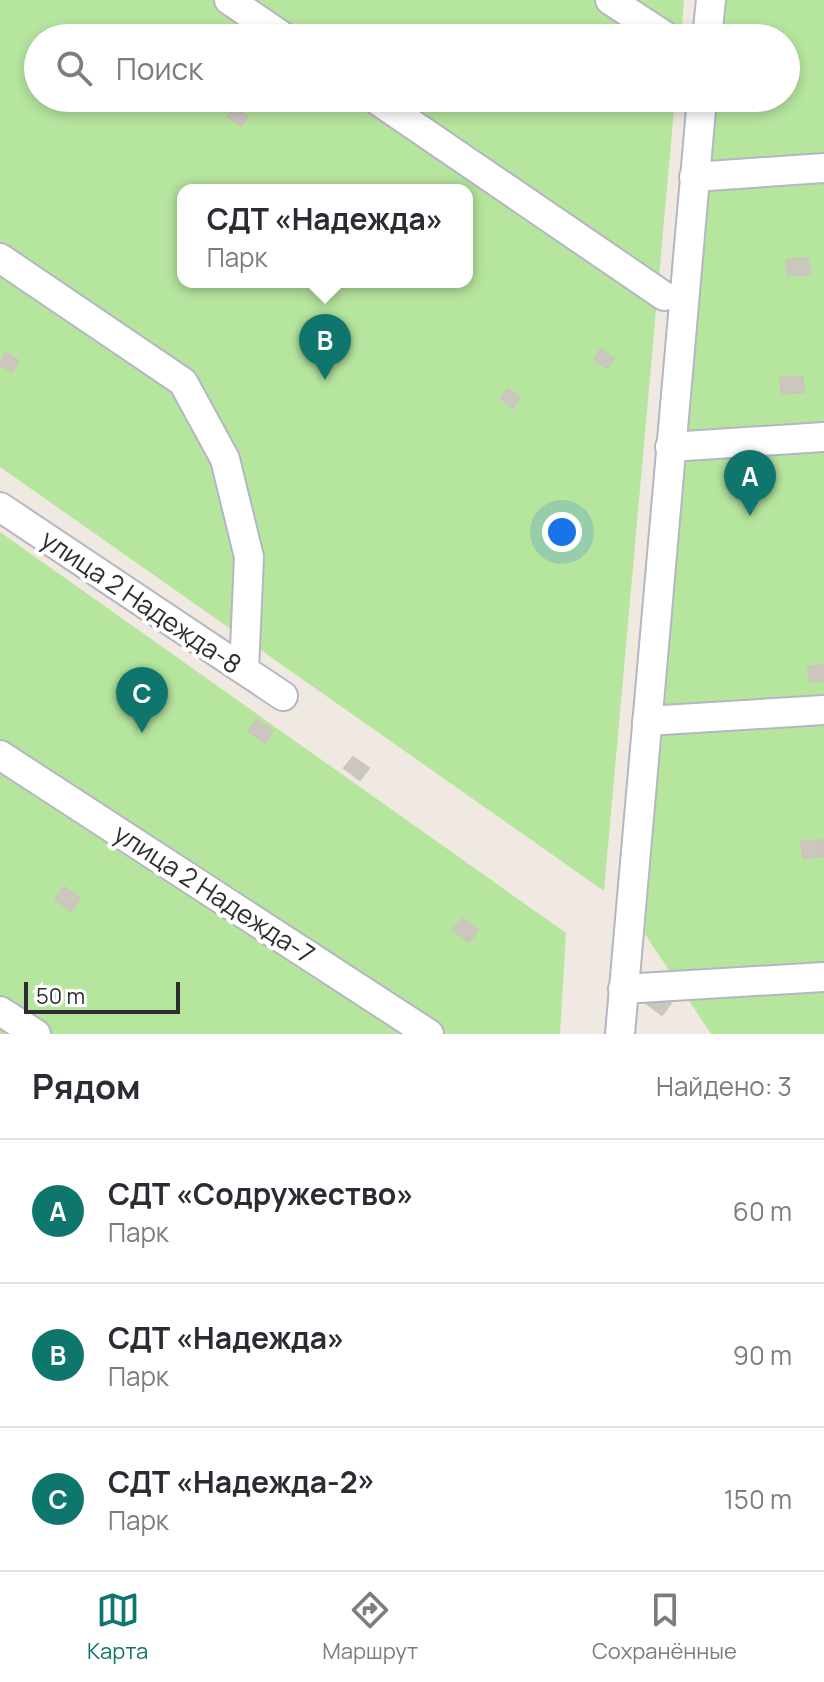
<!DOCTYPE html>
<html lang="ru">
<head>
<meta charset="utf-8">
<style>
	body { margin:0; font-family:Manrope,sans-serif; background:#f2f2f3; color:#2b2b33 }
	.scale { position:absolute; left:24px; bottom:20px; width:156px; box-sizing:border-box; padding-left:8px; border:4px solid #2e2e2e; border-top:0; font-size:22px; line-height:28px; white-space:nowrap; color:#2e2e2e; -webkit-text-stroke:6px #fff; paint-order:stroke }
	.you { position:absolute; left:562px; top:532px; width:28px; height:28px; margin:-20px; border:6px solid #fff; border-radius:50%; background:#1a73e8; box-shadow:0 0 0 12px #1a73e833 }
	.badge { display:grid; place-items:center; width:52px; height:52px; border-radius:50%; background:#0f766e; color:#fff; font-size:26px; font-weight:700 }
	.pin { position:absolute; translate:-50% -66px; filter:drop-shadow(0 2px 4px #0008) }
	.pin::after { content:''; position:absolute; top:42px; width:28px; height:24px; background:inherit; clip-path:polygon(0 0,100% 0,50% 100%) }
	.popup { position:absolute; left:177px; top:184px; width:296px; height:104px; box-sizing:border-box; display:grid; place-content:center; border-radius:16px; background:#fff; filter:drop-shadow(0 2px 6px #0005); font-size:26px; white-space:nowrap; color:#7c7c81 }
	.popup b { font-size:30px; color:#2b2b33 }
	.popup::after { content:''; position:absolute; left:50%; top:100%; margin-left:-16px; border:16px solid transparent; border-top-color:#fff }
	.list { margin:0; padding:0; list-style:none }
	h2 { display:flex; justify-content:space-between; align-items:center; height:104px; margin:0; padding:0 32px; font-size:34px }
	h2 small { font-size:26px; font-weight:400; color:#7c7c81 }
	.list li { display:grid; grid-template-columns:52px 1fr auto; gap:24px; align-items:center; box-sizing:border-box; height:144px; padding:0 32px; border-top:2px solid #e1e1e2 }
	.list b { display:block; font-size:30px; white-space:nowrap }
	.list p { margin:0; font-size:26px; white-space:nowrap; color:#7c7c81 }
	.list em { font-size:26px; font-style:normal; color:#7c7c81 }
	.icon { flex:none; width:44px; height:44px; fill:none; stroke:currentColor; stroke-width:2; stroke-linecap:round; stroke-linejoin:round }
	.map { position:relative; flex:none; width:824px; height:1034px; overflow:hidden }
	.search { position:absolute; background:#fff; box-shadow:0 4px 12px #0003; left:24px; right:24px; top:24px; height:88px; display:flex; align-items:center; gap:20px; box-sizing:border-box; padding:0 28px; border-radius:44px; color:#7c7c81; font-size:30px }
	.sheet { height:536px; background:#fff }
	nav { display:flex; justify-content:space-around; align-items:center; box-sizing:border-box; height:112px; border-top:2px solid #e1e1e2; background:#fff; font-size:22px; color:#7c7c81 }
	nav a { display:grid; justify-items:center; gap:4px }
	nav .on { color:#0f766e }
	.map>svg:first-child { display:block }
</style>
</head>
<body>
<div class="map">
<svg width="824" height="1034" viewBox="0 0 824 1034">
	<rect width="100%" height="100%" fill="#efe9e1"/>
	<path fill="#b6e59e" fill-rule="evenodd" d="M0,0H684L681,38H38V98H675L604,891L0,467ZM183,190H467V282H183Z
		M716,0H824V1034H711L645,934L709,98H786V38H713Z
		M0,532L566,933L560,1034H0Z"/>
	<path fill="#cbc7bf" stroke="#cbc5ba" stroke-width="2" d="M725,30L750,32V38H725Z
		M719,98H741L740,102Z
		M235,107L248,117L241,126L228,117Z
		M808,258L810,274L788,276L786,260Z
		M601,349L614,358L607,368L594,359Z
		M6,352L19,361L12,372L0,365Z
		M802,376L804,392L782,394L780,378Z
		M508,389L520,398L513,408L501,398Z
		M824,665V681L810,682L808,667Z
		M257,720L273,731L265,743L248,731Z
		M353,757L369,768L360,780L344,768Z
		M823,840L824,856L803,858L801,842Z
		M64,887L80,898L71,911L55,899Z
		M462,918L478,930L469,942L453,930Z
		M655,992L671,1003L662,1015L646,1003Z"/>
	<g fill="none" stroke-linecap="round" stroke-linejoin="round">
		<g stroke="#b4b7c1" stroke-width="32">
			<path id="minor" d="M229,0L285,38
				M610,0L668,38
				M707,38L711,0
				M374,98L664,296
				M694,177L824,168
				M0,258L183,382L225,459L249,557L244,670
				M670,447L824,437
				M0,507L283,696
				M647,721L824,710
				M0,755L429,1034
				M623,989L824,977
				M0,1011L36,1034
				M620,1034L702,98"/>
		</g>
		<use href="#minor" stroke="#fff" stroke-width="28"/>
	</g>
	<g text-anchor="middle" stroke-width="8" stroke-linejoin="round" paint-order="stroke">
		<g font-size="26" fill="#2e2e2e" stroke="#fff">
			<text transform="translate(141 602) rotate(34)" y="9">улица 2 Надежда-8</text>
			<text transform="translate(214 894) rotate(33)" y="9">улица 2 Надежда-7</text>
		</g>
	</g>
</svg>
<div class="scale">50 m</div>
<div class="you"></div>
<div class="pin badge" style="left:750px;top:516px">A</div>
<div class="pin badge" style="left:325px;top:380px">B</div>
<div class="popup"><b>СДТ «Надежда»</b>Парк</div>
<div class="pin badge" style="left:142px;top:733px">C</div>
<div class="search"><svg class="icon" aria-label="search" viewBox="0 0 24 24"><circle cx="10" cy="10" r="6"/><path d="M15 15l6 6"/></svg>Поиск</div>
</div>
<section class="sheet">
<h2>Рядом<small>Найдено: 3</small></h2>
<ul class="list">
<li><span class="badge">A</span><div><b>СДТ «Содружество»</b><p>Парк</p></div><em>60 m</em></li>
<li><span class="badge">B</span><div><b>СДТ «Надежда»</b><p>Парк</p></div><em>90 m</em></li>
<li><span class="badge">C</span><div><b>СДТ «Надежда-2»</b><p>Парк</p></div><em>150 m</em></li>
</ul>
</section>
<nav>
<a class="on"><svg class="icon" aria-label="map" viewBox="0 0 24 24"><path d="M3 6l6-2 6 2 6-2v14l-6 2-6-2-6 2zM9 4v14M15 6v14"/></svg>Карта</a>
<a><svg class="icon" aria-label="directions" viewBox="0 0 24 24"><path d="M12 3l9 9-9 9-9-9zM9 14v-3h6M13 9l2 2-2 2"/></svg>Маршрут</a>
<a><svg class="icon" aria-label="saved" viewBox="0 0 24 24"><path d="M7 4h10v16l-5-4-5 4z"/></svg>Сохранённые</a>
</nav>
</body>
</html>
